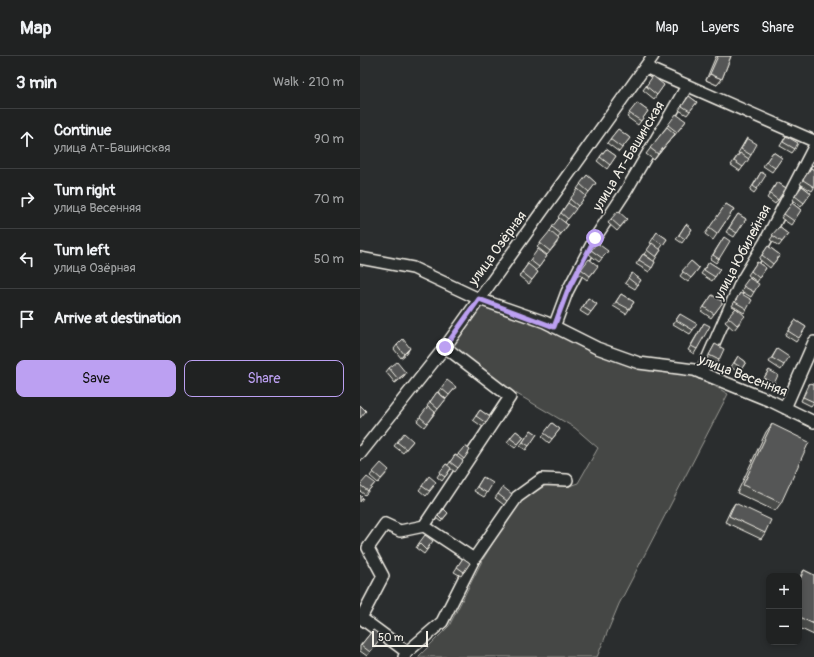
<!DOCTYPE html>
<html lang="en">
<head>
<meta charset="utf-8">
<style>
	body { margin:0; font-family:Pangolin,sans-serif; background:#2d2f2f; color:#f1f3f6 }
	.controls { position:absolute; right:12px; bottom:12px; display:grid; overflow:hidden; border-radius:8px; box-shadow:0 2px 6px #0003 }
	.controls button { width:36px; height:36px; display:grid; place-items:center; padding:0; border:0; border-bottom:1px solid #3d3f40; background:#202222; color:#f1f3f6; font:20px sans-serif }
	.scale { position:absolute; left:12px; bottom:10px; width:56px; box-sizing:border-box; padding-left:4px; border:2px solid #f4f1e8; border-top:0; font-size:11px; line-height:14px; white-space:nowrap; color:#f4f1e8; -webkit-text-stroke:3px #2a2d2e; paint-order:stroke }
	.stop { position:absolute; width:12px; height:12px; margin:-9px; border:3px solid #bca0f2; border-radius:50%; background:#fff }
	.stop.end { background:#bca0f2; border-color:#fff; box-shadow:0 1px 4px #0008 }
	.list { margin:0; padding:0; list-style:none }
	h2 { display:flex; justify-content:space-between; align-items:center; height:52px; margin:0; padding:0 16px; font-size:17px }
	h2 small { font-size:13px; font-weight:400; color:#a2a4a5 }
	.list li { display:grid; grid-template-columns:26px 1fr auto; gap:12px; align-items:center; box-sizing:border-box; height:60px; padding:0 16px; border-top:1px solid #3d3f40 }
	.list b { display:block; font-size:15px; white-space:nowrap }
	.list p { margin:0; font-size:13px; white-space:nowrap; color:#a2a4a5 }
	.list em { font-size:13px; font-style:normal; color:#a2a4a5 }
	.actions { display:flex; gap:8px; padding:12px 16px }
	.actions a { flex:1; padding:9px 0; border:1px solid #bca0f2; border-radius:8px; text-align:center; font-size:14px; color:#bca0f2 }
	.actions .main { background:#bca0f2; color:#111 }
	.icon { flex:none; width:22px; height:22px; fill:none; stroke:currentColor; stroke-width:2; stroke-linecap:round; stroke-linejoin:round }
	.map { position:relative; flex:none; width:454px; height:601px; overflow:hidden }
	header { display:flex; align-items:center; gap:24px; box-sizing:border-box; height:56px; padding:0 20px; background:#202222; border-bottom:1px solid #3d3f40 }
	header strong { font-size:19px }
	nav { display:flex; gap:22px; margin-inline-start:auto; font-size:14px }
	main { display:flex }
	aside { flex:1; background:#202222 }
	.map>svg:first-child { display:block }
</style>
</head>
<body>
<header>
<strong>Map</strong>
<nav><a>Map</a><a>Layers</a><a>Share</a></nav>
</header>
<main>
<aside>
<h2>3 min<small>Walk · 210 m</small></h2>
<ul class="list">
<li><svg class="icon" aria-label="ahead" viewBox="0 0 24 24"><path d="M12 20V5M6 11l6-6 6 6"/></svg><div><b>Continue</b><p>улица Ат-Башинская</p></div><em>90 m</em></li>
<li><svg class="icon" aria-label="right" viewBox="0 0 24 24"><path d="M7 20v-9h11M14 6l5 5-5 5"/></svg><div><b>Turn right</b><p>улица Весенняя</p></div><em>70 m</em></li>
<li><svg class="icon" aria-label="left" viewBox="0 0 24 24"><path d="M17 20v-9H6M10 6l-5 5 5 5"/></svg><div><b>Turn left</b><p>улица Озёрная</p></div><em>50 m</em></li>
<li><svg class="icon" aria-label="arrive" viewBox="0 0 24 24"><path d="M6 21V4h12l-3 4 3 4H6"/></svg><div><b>Arrive at destination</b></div></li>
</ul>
<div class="actions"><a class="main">Save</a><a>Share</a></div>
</aside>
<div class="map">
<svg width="454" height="601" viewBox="0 0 454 601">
	<rect width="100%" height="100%" fill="#2a2d2e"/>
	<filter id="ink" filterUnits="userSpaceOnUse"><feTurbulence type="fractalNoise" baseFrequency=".025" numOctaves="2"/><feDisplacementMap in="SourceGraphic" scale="8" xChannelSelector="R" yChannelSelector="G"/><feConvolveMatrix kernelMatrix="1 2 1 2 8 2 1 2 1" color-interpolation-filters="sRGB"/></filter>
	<g filter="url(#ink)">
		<path fill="#444645" stroke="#9c9c96" d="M120,248L182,270L265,308L284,313L334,318L368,338L259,548L237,601H58L89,570L123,503L157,448L186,429H212L218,427L238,392L215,372L150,334L90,291Z"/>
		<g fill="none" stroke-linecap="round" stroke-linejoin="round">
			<g stroke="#f4f1e8" stroke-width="14">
				<path id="minor" d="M285,11L454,85
					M0,202L53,212L119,243L185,266L237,292L279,307L334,314L413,346L454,366
					M194,271L207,236L235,182L266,135L327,30
					M85,291L150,341L64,470L114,503
					M341,317L381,226L405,186L454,91
					M425,352L454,286
					M0,398L85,291L293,0
					M47,596L1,562L23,520L8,492L25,468L40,475L64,470
					M44,601L47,596L82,566L114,503L157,441L182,423L207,424"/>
			</g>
			<use href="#minor" stroke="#2a2d2e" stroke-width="11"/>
		</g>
		<path fill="#494b4a" stroke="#f4f1e8" d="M356,0H371L362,23L357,29L346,24Z
			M304,29L294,43L283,34L286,30Z
			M329,40L337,46L327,59L319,54Z
			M277,47L288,55L278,69L267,61Z
			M326,65L314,80H313L294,104L286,98L308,69Z
			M258,73L270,82L259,96L247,87Z
			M426,80L435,93L432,97L420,90Z
			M387,82L391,99L380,115L371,109L379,97H378Z
			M246,93L256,100L247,113L237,105Z
			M413,96L422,102L412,116L403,110Z
			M454,104V111L451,108Z
			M451,112L454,114V132L452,135L440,128Z
			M401,116L397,133L394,137L390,134Z
			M227,119L236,127L226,140L217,133Z
			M417,126L426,132L415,148L407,142Z
			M442,130L451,137L441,151L432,144Z
			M226,140L205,166L208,169L198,182L197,187L187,199L177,191L190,176H189L199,162L198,161L207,148L210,143Z
			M432,147L441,154L431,169L421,162Z
			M366,148L374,153L353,184L345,178Z
			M378,158L386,163L374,181L366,176Z
			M251,163L264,167L257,175L248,167Z
			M326,168L332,173L322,187L316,183Z
			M419,171L428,178L419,190L410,184Z
			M297,176L307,183L300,193L301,194L294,205L295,206L289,216L276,208L283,198L292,204L284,198L292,188L290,187Z
			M364,181L359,203L356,207L350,203Z
			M408,190L420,199L410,212L399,203Z
			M231,194L248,195L239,206L229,198Z
			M187,200L176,215L178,216L169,228L159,220L167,209V208L170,204Z
			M331,205L339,212L328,226L320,220Z
			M349,206L360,213L352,225L341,218Z
			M397,206L406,212L397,226L388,219Z
			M221,213L235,214L227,224L218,217Z
			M272,217L281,224L275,233L265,227Z
			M389,222L394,236L391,241L381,235Z
			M380,237L387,253L384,257L376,252L382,264L374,274L365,266L376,252L372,250Z
			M261,238L274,246L266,258L253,250Z
			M352,239L363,246L351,262L341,255Z
			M228,242L237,248L228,260L220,255Z
			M320,258L333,274L330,278L313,268Z
			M435,264L446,271L436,286L425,279Z
			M344,267L337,293L334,298L328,294Z
			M355,288L359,304L356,308L347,303Z
			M37,289L47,297L41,302L34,293Z
			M417,293L424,309L421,314L409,306Z
			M378,300L386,306L379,317L371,311Z
			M29,312L46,317L43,321L35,327L26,316Z
			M409,314L414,328L411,332L401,326Z
			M450,327L454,346L451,350L441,345L447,331Z
			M96,331L86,343L78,336L81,332Z
			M77,336L86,343L64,371L57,365L68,351L67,350Z
			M120,354L130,361L123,371L113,364Z
			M192,367L200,373L189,387L182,381Z
			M412,368L421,447L415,455L377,437L406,376Z
			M171,374L177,378L166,394L160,390Z
			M156,375L164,381L155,392L147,386Z
			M53,385L43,397L34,390L37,386Z
			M105,390L110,394L102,405H103L95,416L91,413L82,425L77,421L86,408L88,409L95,399L97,400Z
			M13,416L26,418L18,427L10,420Z
			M123,421L127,437L124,441L114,435Z
			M15,427L5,439L0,435V429Z
			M62,430H74L66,440L59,434Z
			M138,438H152L144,449L135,442Z
			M375,447L405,477L401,483L365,466L371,453Z
			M84,453L88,457L81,466L76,462Z
			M59,487L70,490L64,498L56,492Z
			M103,502L110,507L101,520L94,516Z
			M444,514L454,519V579L439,572V522Z
			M13,574L22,580L7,600L0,595V590Z"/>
		<path fill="#3c3d3c" stroke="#f4f1e8" d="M350,18L362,23L357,29L346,24Z
			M315,78L310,84L294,104L298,98Z
			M50,292L47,297L41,302L44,298Z
			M46,317L43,321L35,327L38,323Z"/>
		<path fill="#555756" stroke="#f4f1e8" d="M358,0H371L362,23L350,18Z
			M293,20L304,29L297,39L286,30Z
			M329,40L337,46L330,55L322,50Z
			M277,47L288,55L281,65L269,57Z
			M316,58L326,65L317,76L308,69Z
			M307,71L315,78L298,98L290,92Z
			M258,73L270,82L262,92L250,83Z
			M426,80L438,87L435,93L423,86Z
			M387,82L397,88L391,99L381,93Z
			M246,93L256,100L250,109L240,101Z
			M413,96L422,102L415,112L406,106Z
			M380,97L389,103L383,111L374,105Z
			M451,112L454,114V131L443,124Z
			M401,116L406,119L397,133L393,130Z
			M227,119L236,127L229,136L220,128Z
			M417,126L426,132L418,144L410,138Z
			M442,130L451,137L444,147L435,140Z
			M218,133L226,140L218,150L210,143Z
			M208,147L216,153L208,163L201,157Z
			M432,147L441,154L434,165L424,158Z
			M366,148L374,153L357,178L349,172Z
			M258,155L267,163L260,171L251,163Z
			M378,158L386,163L377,177L369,172Z
			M199,162L208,169L201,178L192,171Z
			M326,168L332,173L325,183L319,179Z
			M419,171L428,178L422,186L412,179Z
			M190,175L199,183L190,195L180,187Z
			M297,176L307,183L303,189L293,182Z
			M364,181L370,185L359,203L353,199Z
			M237,187L248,195L242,202L231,194Z
			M292,187L301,194L296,201L287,194Z
			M408,190L420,199L413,208L402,199Z
			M178,193L187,200L179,211L170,204Z
			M283,198L295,206L292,212L279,204Z
			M229,203L238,210L230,220L221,213Z
			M331,205L339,212L331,222L322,215Z
			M349,206L360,213L355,221L344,214Z
			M397,206L406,212L399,222L391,215Z
			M168,208L178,216L172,224L162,216Z
			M272,217L281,224L277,229L268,222Z
			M389,222L399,228L394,236L383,230Z
			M380,237L392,244L387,253L375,246Z
			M261,238L274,246L269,253L256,246Z
			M352,239L363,246L354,258L344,251Z
			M228,242L237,248L231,256L223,251Z
			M376,252L385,260L377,269L368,261Z
			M320,258L337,268L333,274L316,264Z
			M435,264L446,271L439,282L428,275Z
			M344,267L350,270L337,293L331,290Z
			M43,283L50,292L44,298L37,289Z
			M355,288L364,293L359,304L349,299Z
			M417,293L429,301L424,309L412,302Z
			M378,300L386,306L382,312L374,307Z
			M37,306L46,317L38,323L29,312Z
			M409,314L418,319L414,328L404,322Z
			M87,324L96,331L89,339L81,332Z
			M450,327L454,328V346L443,341Z
			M77,336L86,343L78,353L70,346Z
			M0,349L6,355L0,362Z
			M68,350L75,356L67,367L60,361Z
			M120,354L130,361L126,367L116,360Z
			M192,367L200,373L192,383L184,377Z
			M412,368L449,386L421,447L383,429Z
			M171,374L177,378L169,390L163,386Z
			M156,375L164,381L158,388L150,382Z
			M44,377L53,385L46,393L37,386Z
			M105,390L110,394L104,403L98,398Z
			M95,399L103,405L98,412L90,406Z
			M21,407L29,414L21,423L13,416Z
			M86,408L91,412L85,421L79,417Z
			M69,420L76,426L69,435L62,430Z
			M7,421L15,427L8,435L0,429Z
			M123,421L133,427L127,437L117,431Z
			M143,431L152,438L147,445L138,438Z
			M0,439L3,442L0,446Z
			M375,447L411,464L405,477L369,460Z
			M84,453L88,457L82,464L78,460Z
			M65,479L73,485L66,494L59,487Z
			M103,502L110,507L104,516L97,511Z
			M444,514L454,519V568L439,561V526Z
			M13,574L22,580L10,596L1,589Z"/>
	</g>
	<g fill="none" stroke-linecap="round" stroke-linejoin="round" filter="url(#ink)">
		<path stroke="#bca0f2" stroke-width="5" d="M85,291L119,243L194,271L207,236L235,182"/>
	</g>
	<g text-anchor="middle" stroke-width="3.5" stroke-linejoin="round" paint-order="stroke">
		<g font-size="14" fill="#f4f1e8" stroke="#2a2d2e">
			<text transform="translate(268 100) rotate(-59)" y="5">улица Ат-Башинская</text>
			<text transform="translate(137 192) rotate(-54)" y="5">улица Озёрная</text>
			<text transform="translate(382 196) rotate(-62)" y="5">улица Юбилейная</text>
			<text transform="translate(383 319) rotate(21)" y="5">улица Весенняя</text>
		</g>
	</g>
</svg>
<div class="controls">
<button>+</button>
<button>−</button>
</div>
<div class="scale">50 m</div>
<div class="stop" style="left:235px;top:182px"></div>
<div class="stop end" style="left:85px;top:291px"></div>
</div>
</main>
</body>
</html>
